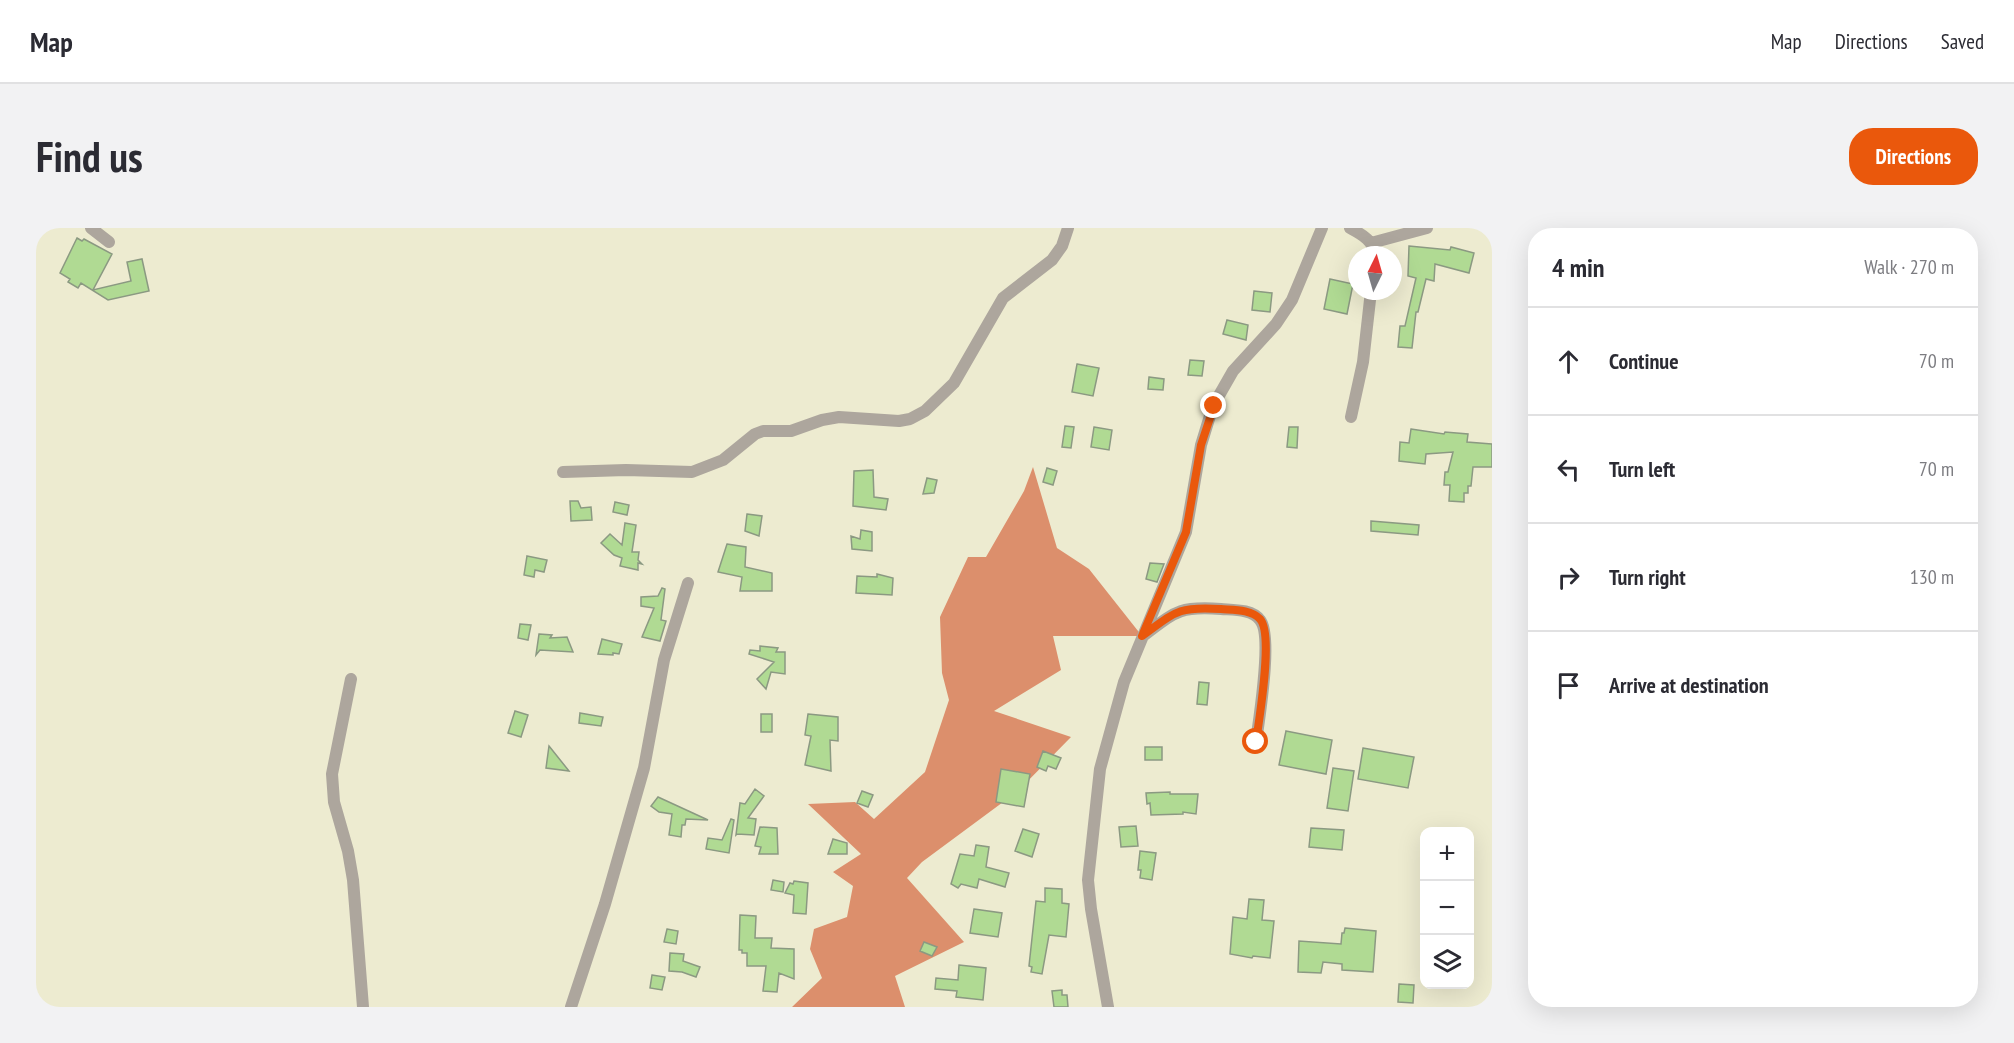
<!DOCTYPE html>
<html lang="en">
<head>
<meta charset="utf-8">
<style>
	body { margin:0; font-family:"PT Sans Narrow",sans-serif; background:#f2f2f3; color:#2b2b33 }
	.controls { position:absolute; right:18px; bottom:18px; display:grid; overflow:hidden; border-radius:12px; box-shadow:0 6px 24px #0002 }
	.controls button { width:54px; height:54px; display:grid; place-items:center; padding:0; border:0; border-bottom:2px solid #e1e1e2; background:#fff; color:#2b2b33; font:30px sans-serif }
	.compass { position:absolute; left:1312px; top:18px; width:54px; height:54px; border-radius:50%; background:#fff; box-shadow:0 6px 24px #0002; rotate:5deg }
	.stop { position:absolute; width:18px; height:18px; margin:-14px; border:4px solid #ea580c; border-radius:50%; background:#fff }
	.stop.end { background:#ea580c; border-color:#fff; box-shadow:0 2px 6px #0008 }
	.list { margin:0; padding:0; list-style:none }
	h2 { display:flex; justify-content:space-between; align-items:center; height:78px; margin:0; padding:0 24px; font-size:26px }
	h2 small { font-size:20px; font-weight:400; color:#7c7c81 }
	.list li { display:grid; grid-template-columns:39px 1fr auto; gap:18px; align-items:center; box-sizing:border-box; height:108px; padding:0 24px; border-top:2px solid #e1e1e2 }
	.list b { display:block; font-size:22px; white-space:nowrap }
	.list em { font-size:20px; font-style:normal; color:#7c7c81 }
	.icon { flex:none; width:33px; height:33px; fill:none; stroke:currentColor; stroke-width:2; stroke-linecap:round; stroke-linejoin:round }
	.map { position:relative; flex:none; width:1456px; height:779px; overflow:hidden; border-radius:24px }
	header { display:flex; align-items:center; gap:36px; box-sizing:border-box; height:84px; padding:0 30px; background:#fff; border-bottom:2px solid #e1e1e2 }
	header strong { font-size:28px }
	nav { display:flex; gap:33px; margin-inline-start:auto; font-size:21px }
	.intro { display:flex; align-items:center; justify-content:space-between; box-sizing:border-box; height:144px; padding:0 36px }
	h1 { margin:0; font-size:42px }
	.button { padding:15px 27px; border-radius:24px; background:#ea580c; color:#fff; font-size:21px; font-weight:700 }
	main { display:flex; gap:36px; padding:0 36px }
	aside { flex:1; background:#fff; border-radius:24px; box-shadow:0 6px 24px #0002 }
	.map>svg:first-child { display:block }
</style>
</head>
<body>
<header>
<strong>Map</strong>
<nav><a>Map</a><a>Directions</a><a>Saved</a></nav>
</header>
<div class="intro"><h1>Find us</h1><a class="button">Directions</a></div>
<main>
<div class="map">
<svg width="1456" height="779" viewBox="0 0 1456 779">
	<rect width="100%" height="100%" fill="#edebd0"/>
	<path fill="#dc8f6c" d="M997,239L1021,320L1053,341L1106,408H1017L1025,442L958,483L1035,509L982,563L886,634L871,650L928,714L859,748L869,779H756L786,750L774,721L778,701L811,689L817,658L797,644L825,626L772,576L819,574L838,591L889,544L913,472L906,445L904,389L932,329H950L988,263Z"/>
	<path fill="#b0da93" stroke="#8b9982" stroke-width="1.5" d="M41,10L46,13L48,11L76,26L57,62L95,53L91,34L106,31L113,63L72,72L45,55L42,60L32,54L34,51L24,45Z
		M1373,18L1414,22L1415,19L1438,25L1433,45L1399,36L1398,53L1390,51L1382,84H1380L1376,120L1362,119L1364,98H1369L1380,50L1372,48Z
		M1294,51L1317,56L1311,86L1288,81Z
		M1218,63L1236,65L1234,84L1216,82Z
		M1191,92L1212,97L1210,112L1187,106Z
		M1154,132L1168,133L1166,148L1152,147Z
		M1041,136L1063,140L1057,168L1036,164Z
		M1113,149L1128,151L1127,162L1112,161Z
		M1029,198L1038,199L1035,220L1026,219Z
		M1058,199L1076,202L1073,222L1055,219Z
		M1253,199H1262L1261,220L1251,219Z
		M1375,201L1408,206L1409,204L1432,206L1431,214L1456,216V239H1437L1435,258H1432V265H1428V274L1413,273L1414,257H1408L1409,244H1412L1417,224L1390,226L1389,236L1363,233L1364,214L1373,215Z
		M1011,240L1021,243L1017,257L1007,254Z
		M837,242L838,269L852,271L850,282L817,278L818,243Z
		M891,250L901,252L898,265L887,266Z
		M534,273H542L545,280L555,279L556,292L535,293Z
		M579,274L593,277L591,287L577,284Z
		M711,286L726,288L723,308L709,303Z
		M1335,293L1383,297L1382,307L1335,303Z
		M589,295L600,297L596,324H603L602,332L606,336L602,335V342L584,338L586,330L578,327L565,315L574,306L586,317Z
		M825,302L836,304V323L816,321L815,308L824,311Z
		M691,316L710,319L709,339L736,345V363H704L706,349L682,344Z
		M491,328L511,332L508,344L499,342L498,349L488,347Z
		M1114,335L1128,336L1121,354L1110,351Z
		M841,346L857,350L856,367L820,365L821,348L841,349Z
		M626,360L629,361L625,392L630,393L624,413L606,409L618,380L605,378V369L622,368Z
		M484,396L495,397L492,412L482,410Z
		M503,406L516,407L514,410L531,409L537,424L504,422L500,427Z
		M566,411L586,416L583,426L577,425V427L562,426Z
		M724,418L742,420L740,424H749V446L735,444L730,461L721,451L738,434L713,426L714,422L724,423Z
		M1163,454L1173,455L1171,477L1161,476Z
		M479,483L492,487L485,509L472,505Z
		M544,485L567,489L565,498L543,495Z
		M725,486H736V504H725Z
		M772,486L802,489V513L794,512L795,543L769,537L775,508L769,507Z
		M1250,503L1296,512L1290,546L1243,537Z
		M513,518L533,543L510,540Z
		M1109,519H1126V532H1109Z
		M1327,520L1378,529L1372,560L1322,551Z
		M1007,523L1025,530L1020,541L1012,538L1010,543L1001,539Z
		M1297,540L1318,543L1312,583L1291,580Z
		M965,541L994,546L988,579L960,574Z
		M719,561L728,568L712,590L720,591L718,607L701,606L700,607L704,575L709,576Z
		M826,563L837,567L832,579L821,575Z
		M1134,564V566H1162L1160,586L1147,584V586L1115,587L1114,575L1111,576L1110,565Z
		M622,569L672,592L650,591L649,597H646L645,609L633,607L636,586L623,584L615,578Z
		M695,591L698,592L693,625L670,621L672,610L686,612Z
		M1100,598L1102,618L1085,619L1083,599Z
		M724,599L741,600L742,626H723L725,619L719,618Z
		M1275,600L1308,602L1306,622L1273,619Z
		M987,601L1003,606L996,629L979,623Z
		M797,611L811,615V626H792Z
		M940,617L953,619L950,639L973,645L969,659L943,651L941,660L925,656L922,660L915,656L924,626L938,628Z
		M1104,623L1120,625L1116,652L1104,650L1105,642H1102Z
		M737,652L748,654L747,664L735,662Z
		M758,653L772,655L770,686L757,685L758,667L749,665L754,655L757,656Z
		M1009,660L1026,661V675L1033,676L1030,709L1013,707L1006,746L995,744L996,739L993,738L1000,673L1009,674Z
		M1213,671L1228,672L1226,692L1238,693L1234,730L1217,728L1216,730L1194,726L1197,689L1211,691Z
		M938,681L966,685L962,709L934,705Z
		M704,687L720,688L719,710H736L735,720L758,721V751L743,745L741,764L727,763L730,738H711V725H706V722H703Z
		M1309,700L1340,703L1337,744L1306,742V736L1287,734L1285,745L1262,744L1263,713L1305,716L1306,705H1308Z
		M631,701L642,703L640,716L628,714Z
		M888,714L901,719L896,728L884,723Z
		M634,725L648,726L647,733L664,739L660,749L646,744L633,743Z
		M923,737L950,740L947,772L920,769L921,763L899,761L900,750L922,752Z
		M616,747L629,749L626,762L614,760Z
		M1363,756L1378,757L1377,775L1362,774Z
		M1026,762V767H1031L1032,779H1018L1016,763Z"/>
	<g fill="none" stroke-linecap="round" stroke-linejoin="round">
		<path stroke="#ada69d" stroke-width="12" d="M55,0L73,14
			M1314,0C1325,6 1339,13 1338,27
			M1335,15L1391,0
			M1315,189L1327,134L1335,63
			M527,244L590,242L656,244L687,232L719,206L727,203H755L786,192L803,189L863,193L874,191L889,183L918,155L967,70L1016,32L1026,18L1032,0
			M1107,408C1140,383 1143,378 1185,381C1197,382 1216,381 1224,392C1237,407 1223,491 1220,514
			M315,451L296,546L298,574L312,623L317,652L327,779
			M535,779L569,676L608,540L628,432L652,355
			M1072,779L1055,681L1052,652L1064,541L1088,454L1150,304L1165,217L1177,178L1197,143L1240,96L1256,72L1286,0"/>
	</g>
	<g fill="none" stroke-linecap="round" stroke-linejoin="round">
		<path stroke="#ea580c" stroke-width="8" d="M1178,178L1165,217L1150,304L1106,408C1139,384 1142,378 1185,381C1197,382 1215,381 1224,391C1238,406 1223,491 1220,514"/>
	</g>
</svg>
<div class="controls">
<button>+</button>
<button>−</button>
<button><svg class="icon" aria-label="layers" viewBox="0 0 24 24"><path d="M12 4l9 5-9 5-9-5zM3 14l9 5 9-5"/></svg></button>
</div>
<svg class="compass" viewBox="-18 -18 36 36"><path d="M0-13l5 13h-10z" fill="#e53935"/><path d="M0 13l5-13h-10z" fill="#7c7c81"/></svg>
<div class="stop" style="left:1220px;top:514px"></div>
<div class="stop end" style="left:1178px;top:178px"></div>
</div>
<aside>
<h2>4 min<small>Walk · 270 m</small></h2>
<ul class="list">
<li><svg class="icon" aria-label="ahead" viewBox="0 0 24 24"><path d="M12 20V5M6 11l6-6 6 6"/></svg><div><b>Continue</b></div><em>70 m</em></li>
<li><svg class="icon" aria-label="left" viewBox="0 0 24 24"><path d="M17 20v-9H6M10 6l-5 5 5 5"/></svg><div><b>Turn left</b></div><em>70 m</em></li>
<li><svg class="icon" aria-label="right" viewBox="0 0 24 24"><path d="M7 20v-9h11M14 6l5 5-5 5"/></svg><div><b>Turn right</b></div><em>130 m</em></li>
<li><svg class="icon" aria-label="arrive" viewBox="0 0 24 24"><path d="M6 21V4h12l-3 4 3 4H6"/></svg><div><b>Arrive at destination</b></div></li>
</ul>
</aside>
</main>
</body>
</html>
